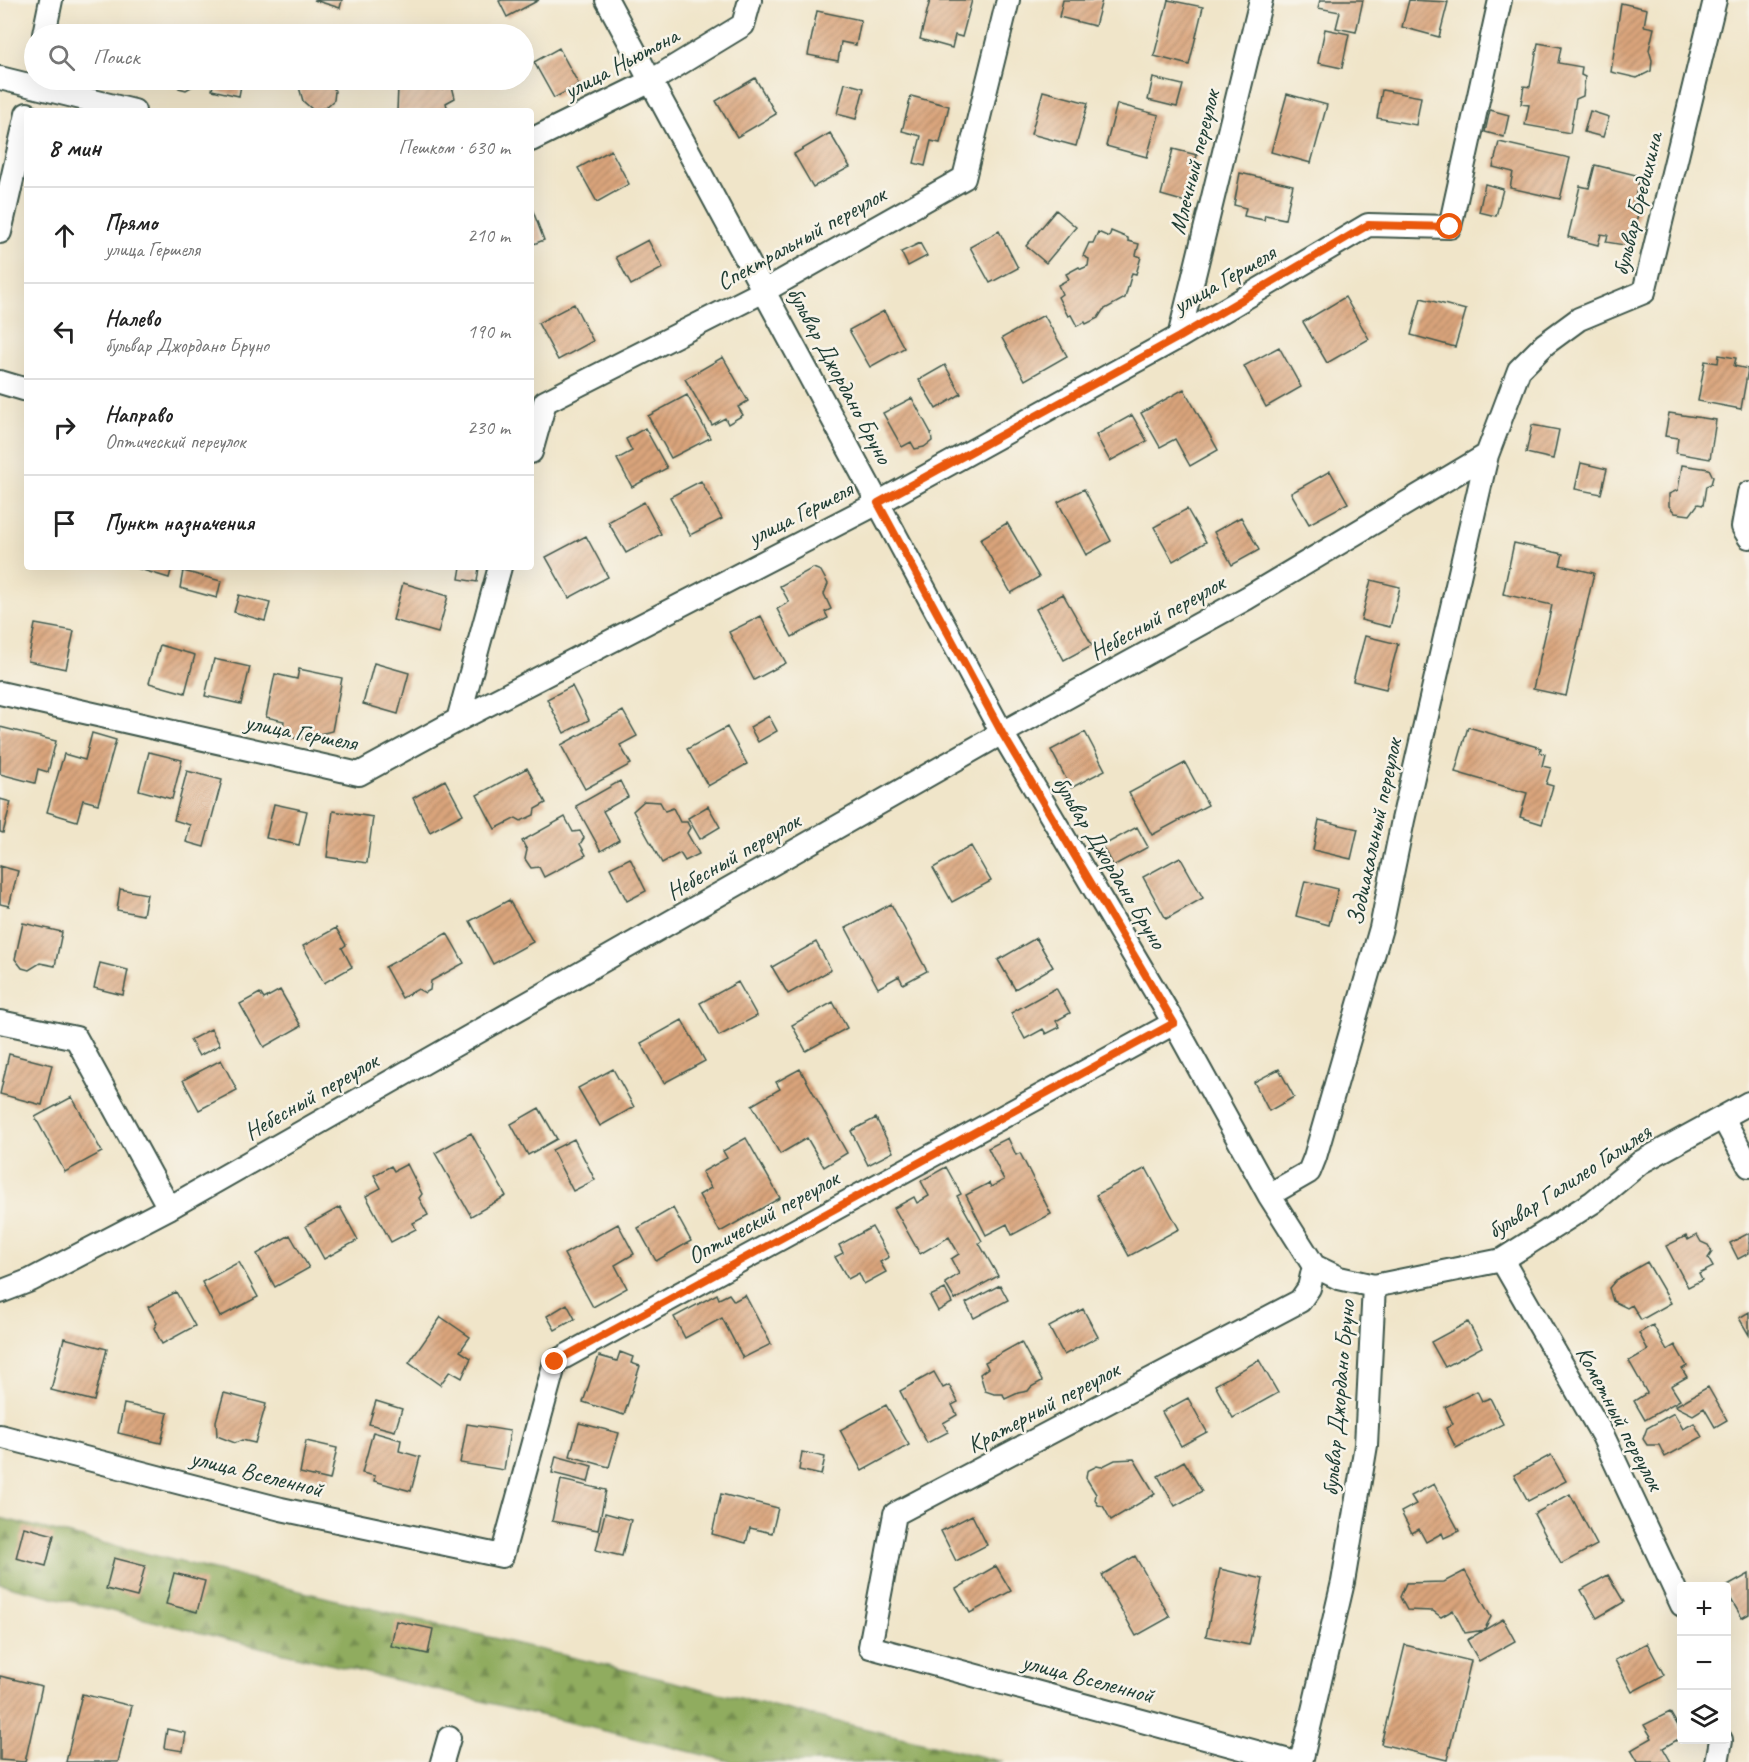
<!DOCTYPE html>
<html lang="ru">
<head>
<meta charset="utf-8">
<style>
	body { margin:0; font-family:Caveat,sans-serif; background:#f6f6f6; color:#222 }
	.controls { position:absolute; right:18px; bottom:18px; display:grid; overflow:hidden; border-radius:6px; box-shadow:0 6px 24px #0002 }
	.controls button { width:54px; height:54px; display:grid; place-items:center; padding:0; border:0; border-bottom:2px solid #e0e0e0; background:#fff; color:#222; font:30px sans-serif }
	.stop { position:absolute; width:18px; height:18px; margin:-14px; border:4px solid #ea580c; border-radius:50%; background:#fff }
	.stop.end { background:#ea580c; border-color:#fff; box-shadow:0 2px 6px #0008 }
	.list { margin:0; padding:0; list-style:none }
	h2 { display:flex; justify-content:space-between; align-items:center; height:78px; margin:0; padding:0 24px; font-size:26px }
	h2 small { font-size:20px; font-weight:400; color:#767676 }
	.list li { display:grid; grid-template-columns:39px 1fr auto; gap:18px; align-items:center; box-sizing:border-box; height:96px; padding:0 24px; border-top:2px solid #e0e0e0 }
	.list b { display:block; font-size:22px; white-space:nowrap }
	.list p { margin:0; font-size:20px; white-space:nowrap; color:#767676 }
	.list em { font-size:20px; font-style:normal; color:#767676 }
	.icon { flex:none; width:33px; height:33px; fill:none; stroke:currentColor; stroke-width:2; stroke-linecap:round; stroke-linejoin:round }
	.map { position:relative; flex:none; width:1749px; height:1762px; overflow:hidden }
	.search { position:absolute; background:#fff; box-shadow:0 6px 24px #0002; left:24px; top:24px; width:510px; height:66px; display:flex; align-items:center; gap:15px; box-sizing:border-box; padding:0 21px; border-radius:33px; color:#767676; font-size:22px }
	.panel { position:absolute; background:#fff; box-shadow:0 6px 24px #0002; left:24px; top:108px; width:510px; height:462px; border-radius:6px }
	.map>svg:first-child { display:block }
</style>
</head>
<body>
<div class="map">
<svg width="1749" height="1762" viewBox="0 0 1749 1762">
	<defs>
		<pattern id="forest-firs" width="22" height="20" patternUnits="userSpaceOnUse" patternTransform="scale(1.5)"><rect width="22" height="20" fill="#90ac5f"/><path d="M5 1l3.5 6h-7zM16 11l3.5 6h-7z" fill="#758d4f"/></pattern>
		<pattern id="building-hatch" width="6" height="6" patternUnits="userSpaceOnUse" patternTransform="scale(1.5)"><rect width="6" height="6" fill="#daa47b"/><path d="M-1 1l2-2M0 6l6-6M5 7l2-2" fill="none" stroke="#b08766"/></pattern>
	</defs>
	<rect width="100%" height="100%" fill="#f7f3e8"/>
	<filter id="ink" filterUnits="userSpaceOnUse"><feTurbulence type="fractalNoise" baseFrequency=".0167" numOctaves="2"/><feDisplacementMap in="SourceGraphic" scale="12" xChannelSelector="R" yChannelSelector="G"/><feConvolveMatrix kernelMatrix="1 2 1 2 8 2 1 2 1" color-interpolation-filters="sRGB"/></filter>
	<filter id="wash" filterUnits="userSpaceOnUse"><feTurbulence type="fractalNoise" baseFrequency=".008" numOctaves="4" result="noise"/><feDisplacementMap in="SourceGraphic" scale="24" xChannelSelector="R" yChannelSelector="G"/><feGaussianBlur stdDeviation="1.35" result="paint"/><feColorMatrix in="noise" values="0 0 0 0 0 0 0 0 0 0 0 0 0 0 0 0 0 1.4 0 .05"/><feComposite in="paint" operator="in"/></filter>
	<g filter="url(#wash)">
		<rect width="100%" height="100%" fill="#f0e5c9"/>
		<path fill="url(#forest-firs)" stroke="#58744a" stroke-width="1.5" d="M0,1518L1003,1762H733L0,1584Z"/>
		<g id="blocks">
			<path fill="url(#building-hatch)" d="M314,0H342L340,8Z
				M502,0H539L507,17L499,1Z
				M930,0H972L962,37L955,35L952,48L920,39Z
				M1063,0H1102L1095,26L1059,17Z
				M1168,0L1203,7L1189,65L1154,56Z
				M1320,0H1363L1356,32L1336,28L1340,12L1318,8Z
				M1409,0L1448,2L1439,37L1402,27Z
				M1621,3L1647,9L1644,26L1654,28L1649,50L1652,60L1651,71L1637,78L1611,72Z
				M817,11L861,20L856,45L841,42L838,61L808,55Z
				M1325,29L1349,34L1342,68L1318,63Z
				M1538,43L1561,47L1558,63L1582,67L1581,75L1585,77L1583,96L1576,99L1570,133L1525,125L1529,105L1521,104L1524,86L1530,87Z
				M559,48L579,85L554,98L534,62Z
				M755,78L776,114L737,137L716,101Z
				M1153,78L1183,85L1177,107L1148,100Z
				M169,80H195L193,86L186,90L179,88L175,82Z
				M214,80H242L239,96L212,90Z
				M294,80H336L332,83L335,91L334,100L325,108L313,110L303,101L299,87Z
				M451,82L455,98L446,103L448,111H397L398,87L442,89Z
				M845,83L864,88L856,119L837,114Z
				M1382,90L1421,97L1416,125L1377,118Z
				M1043,91L1088,103L1076,146L1031,134Z
				M1287,94L1327,105L1311,163L1271,152Z
				M911,96L949,106L940,143L931,141L925,166L914,163L921,136L902,131Z
				M1117,104L1159,115L1147,157L1106,146Z
				M1490,110L1509,115L1504,137L1485,132Z
				M1590,111L1609,117L1603,137L1584,132Z
				M830,133L850,167L813,187L794,154Z
				M1499,142L1570,158L1560,199L1510,188L1513,172L1493,167Z
				M1173,149L1197,155L1186,202L1161,195Z
				M611,150L629,184L597,202L578,168Z
				M1595,165L1640,176L1634,202L1641,203L1630,246L1606,242L1608,235L1601,234L1598,245L1568,237L1580,186L1589,188Z
				M1240,173L1293,185L1285,219L1265,215L1264,220L1244,216L1246,208L1234,205Z
				M1485,184L1503,189L1496,216L1479,212Z
				M531,206L544,240L531,245Z
				M1056,210L1076,227L1046,263L1026,246Z
				M999,231L1018,268L990,283L970,247Z
				M1111,231L1128,238V241L1139,244L1136,255L1141,257L1136,274L1132,273L1125,298L1103,310L1098,318L1086,324L1085,322L1077,326L1071,315L1068,316L1058,297L1062,294L1058,285L1069,279L1066,274L1079,267L1081,269L1088,266L1089,259L1083,256L1089,243H1093L1098,232L1109,237Z
				M648,240L663,268L631,285L616,257Z
				M920,243L927,256L908,266L901,252Z
				M1345,297L1369,339L1327,363L1303,322Z
				M1421,298L1466,310L1455,347L1411,335Z
				M574,304L593,341L558,360L538,323Z
				M884,311L904,348L870,367L849,330Z
				M1044,315L1067,356L1025,380L1002,338Z
				M1279,347L1301,387L1266,407L1244,366Z
				M1719,355L1736,358L1734,366L1748,369L1741,409L1698,401L1705,361L1718,363Z
				M723,357L748,401L738,407L743,415L728,424L725,418L712,425L685,379Z
				M945,365L961,394L936,409L919,380Z
				M1184,389L1218,450L1190,466L1175,439L1160,447L1141,413Z
				M687,395L710,438L671,458L648,416Z
				M912,398L931,433L932,441L924,447L915,449L911,442L902,447L883,413Z
				M1669,413L1716,420L1710,459L1676,453L1678,438L1665,436Z
				M1132,415L1147,441L1110,461L1096,435Z
				M1532,425L1559,430L1553,459L1526,453Z
				M645,428L667,468L632,487L617,459L632,451L626,439Z
				M1581,463L1607,469L1601,494L1575,489Z
				M1682,465L1709,469L1713,477L1711,484L1706,486L1703,505L1698,504L1690,515L1675,513L1669,506V494L1678,490Z
				M1330,471L1348,503L1309,524L1291,493Z
				M701,481L722,519L690,535L670,497Z
				M1084,489L1111,541L1086,555L1058,502Z
				M644,502L661,534L626,553L608,522Z
				M1187,509L1206,542L1173,561L1154,527Z
				M1241,517L1259,550L1232,565L1214,532Z
				M1007,523L1039,577L1011,593L980,539Z
				M586,536L608,577L569,598L546,557Z
				M1514,543L1563,554L1560,565L1594,573L1566,696L1533,689L1552,605L1503,594Z
				M133,567H172L169,578Z
				M461,567H479L477,582L459,579Z
				M813,568L821,571L828,584L824,594L831,609L825,612L828,618L792,637L777,609L789,602L780,586Z
				M183,571L221,581L217,598L180,588Z
				M1371,580L1400,587L1390,627L1361,620Z
				M403,583L448,596L438,633L393,620Z
				M1063,594L1092,645L1064,660L1036,609Z
				M239,595L270,603L265,621L234,612Z
				M761,616L786,663L754,680L729,632Z
				M35,624L74,631L66,669L28,661Z
				M1365,636L1398,644L1386,689L1353,681Z
				M160,645L195,655L185,693L149,683Z
				M214,659L250,667L241,704L205,696Z
				M374,663L409,673L398,714L363,704Z
				M299,669L342,678L332,731L300,739L282,736L284,721L266,717L275,674L297,679Z
				M572,686L589,720L564,733L547,699Z
				M623,711L637,736L620,745L631,764L585,789L561,745Z
				M769,716L777,731L758,742L750,727Z
				M0,727L56,741L48,772L38,769L35,783L0,774Z
				M727,727L747,764L708,786L687,749Z
				M1468,727L1541,748L1540,753L1545,754L1542,766L1551,768L1546,784L1553,786L1542,824L1520,817L1527,793L1455,772Z
				M1085,732L1105,770L1071,788L1051,750Z
				M92,733L116,740L98,804L83,800L77,821L47,812L64,754L85,760Z
				M149,752L182,760L172,799L139,790Z
				M1185,763L1208,805L1152,835L1129,793Z
				M527,768L546,803L535,809L534,815L521,821L516,818L495,829L477,795Z
				M187,771L222,780L204,847L186,842L190,825L174,820Z
				M445,780L463,814L430,832L413,798Z
				M620,781L628,797L603,811L619,840L601,851L576,806Z
				M0,799L11,802L3,833L0,832Z
				M644,801L660,802L665,811L673,808L680,822H687L690,828L687,833L699,854L685,861L680,853L662,863L633,811Z
				M274,804L307,811L299,845L266,838Z
				M708,806L720,827L700,839L688,818Z
				M333,811L373,817L367,863L327,857Z
				M565,817L573,832L580,831L584,838L580,844L586,855L544,877L539,867L531,868L525,859L527,850L522,841Z
				M1319,820L1358,829L1351,859L1313,850Z
				M1137,827L1148,847L1113,866L1102,846Z
				M971,846L991,881L952,902L933,868Z
				M1180,857L1203,898L1166,919L1143,877Z
				M630,858L646,891L627,901L610,868Z
				M0,866L18,871L9,906L0,904Z
				M1305,881L1338,889L1329,925L1296,916Z
				M120,889L147,894L143,915L117,910Z
				M509,900L533,942L493,964L470,921Z
				M891,904L927,971L903,984L899,976L878,988L846,928Z
				M23,923L62,932L55,966L40,963L29,970L22,968L15,959Z
				M336,928L346,945L342,948L352,967L324,983L303,946Z
				M447,933L464,963L431,981L430,990L425,993L418,989L402,998L385,967Z
				M1036,938L1053,967L1015,989L998,960Z
				M816,942L831,970L788,994L772,967Z
				M100,963L128,970L123,995L94,988Z
				M738,982L757,1016L719,1036L700,1003Z
				M1056,988L1070,1013L1056,1021L1060,1027L1046,1034L1043,1029L1025,1039L1011,1013Z
				M280,990L301,1026L264,1047L240,1004L260,993L264,999Z
				M833,1002L847,1028L806,1051L792,1025Z
				M682,1020L705,1061L664,1083L641,1043Z
				M211,1029L220,1045L199,1056L190,1040Z
				M9,1054L52,1065L42,1105L0,1094Z
				M221,1060L237,1090L199,1110L183,1080Z
				M613,1069L634,1107L600,1126L578,1088Z
				M800,1069L847,1153L824,1167L807,1138L780,1154L752,1105L780,1089L776,1082Z
				M1279,1069L1294,1097L1269,1111L1254,1082Z
				M72,1097L102,1152L65,1172L35,1117Z
				M539,1108L557,1139L528,1155L511,1124Z
				M876,1118L893,1152L868,1165L851,1131Z
				M471,1133L506,1196L471,1216L435,1153Z
				M746,1138L780,1198L720,1232L699,1195L711,1188L702,1172L727,1158L723,1151Z
				M1008,1138L1016,1155L1020,1153L1051,1214L1012,1235L1007,1224L986,1235L966,1195L989,1183L991,1187L1004,1180L988,1148Z
				M574,1139L595,1180L573,1191L552,1150Z
				M407,1164L422,1194L419,1198L428,1215L413,1223L416,1229L391,1242L366,1196L381,1188L374,1175L391,1166L394,1171Z
				M946,1167L961,1194L957,1196L982,1241L979,1243L998,1276L955,1300L945,1283L959,1274L951,1259L959,1254L949,1237L920,1254L894,1208L914,1197L917,1203L929,1196L921,1181Z
				M1146,1168L1179,1229L1129,1256L1096,1195Z
				M340,1207L358,1240L324,1259L306,1226Z
				M673,1208L691,1241L656,1261L638,1228Z
				M618,1224L634,1254L615,1265L627,1288L593,1307L564,1254Z
				M872,1227L889,1257L880,1262L886,1272L864,1284L859,1273L848,1279L835,1257L843,1253L839,1245Z
				M1749,1233V1253L1738,1259L1730,1243Z
				M290,1235L309,1268L275,1287L257,1254Z
				M1697,1235L1701,1242L1708,1245L1712,1252L1708,1258L1713,1267L1699,1274L1702,1280L1688,1287L1666,1246L1686,1236L1688,1240Z
				M239,1262L258,1297L220,1317L202,1282Z
				M1647,1262L1671,1303L1641,1320L1632,1305L1627,1308L1613,1301L1609,1288L1616,1280Z
				M1000,1285L1008,1300L974,1318L966,1303Z
				M945,1289L952,1303L938,1311L930,1296Z
				M176,1292L195,1326L162,1344L154,1328L157,1323L148,1307Z
				M717,1294L719,1299L729,1294L734,1301L745,1295L771,1344L743,1358L722,1318L685,1338L674,1317Z
				M567,1304L575,1319L555,1330L547,1316Z
				M1083,1309L1098,1337L1064,1355L1049,1327Z
				M1749,1312V1335L1739,1318Z
				M441,1317L470,1337L460,1351L471,1358L462,1378L450,1371L440,1385L409,1363Z
				M1468,1322L1482,1347L1445,1367L1431,1342Z
				M1653,1325L1667,1350L1675,1345L1687,1366L1682,1369L1687,1377L1671,1386L1680,1400L1645,1420L1634,1401L1647,1393L1629,1361L1648,1350L1639,1333Z
				M64,1338L107,1349L94,1401L51,1390Z
				M1021,1342L1042,1381L1031,1387L1028,1391L1018,1393L1005,1399L1003,1394H994L985,1391L980,1374L988,1368L985,1362Z
				M620,1352L633,1357L631,1363L640,1366L624,1415L583,1402L599,1356L617,1361Z
				M1259,1360L1278,1393L1233,1418L1215,1385Z
				M934,1372L943,1388L949,1385L958,1402L952,1405L957,1415L943,1423L948,1432L927,1443L900,1391Z
				M1708,1387L1727,1420L1715,1427L1704,1408L1693,1415L1675,1406Z
				M1477,1391L1482,1401L1490,1398L1503,1424L1456,1448L1446,1428L1453,1424L1445,1407Z
				M224,1393L266,1404L255,1443L242,1440L235,1443L217,1436L216,1421Z
				M1188,1398L1207,1432L1181,1446L1162,1412Z
				M376,1401L402,1409L395,1431L369,1424Z
				M124,1404L168,1413L161,1443L118,1433Z
				M886,1405L909,1445L862,1471L840,1430Z
				M1674,1413L1683,1429L1694,1423L1702,1437L1665,1457L1659,1445H1647L1643,1439L1647,1428Z
				M579,1423L619,1433L609,1467L570,1456Z
				M467,1424L510,1431L504,1470L460,1463Z
				M373,1432L401,1440L399,1451L420,1457L411,1491L374,1481L375,1476L362,1473Z
				M306,1441L337,1448L330,1480L300,1473Z
				M802,1452L825,1457L821,1475L799,1470Z
				M1551,1455L1566,1481L1528,1501L1514,1475Z
				M556,1456L592,1466L588,1482L552,1473Z
				M1134,1459L1155,1494L1111,1520L1103,1506L1098,1505L1095,1500L1096,1494L1086,1478L1087,1471L1097,1466L1101,1467L1115,1460Z
				M1184,1461L1202,1491L1175,1506L1158,1476Z
				M561,1480L606,1490L598,1530L552,1521Z
				M1434,1484L1459,1531L1444,1538L1442,1533L1426,1542L1419,1529L1412,1533L1401,1512L1416,1504L1411,1496Z
				M721,1494L778,1508L772,1533L750,1528L746,1543L712,1534Z
				M1570,1494L1597,1545L1561,1564L1534,1514Z
				M605,1513L631,1520L622,1556L596,1550Z
				M972,1515L987,1545L956,1561L941,1531Z
				M24,1527L54,1535L46,1566L16,1558Z
				M1135,1556L1170,1617L1136,1636L1102,1575Z
				M114,1558L145,1566L137,1597L106,1589Z
				M996,1566L1011,1591L970,1613L956,1589Z
				M1220,1569L1263,1579L1249,1645L1206,1636Z
				M1465,1571L1491,1617L1484,1630L1465,1633L1453,1610L1441,1617L1433,1611L1407,1610L1400,1597L1406,1583L1444,1582Z
				M174,1573L205,1581L197,1612L166,1604Z
				M1749,1574V1614L1742,1618L1726,1591V1587Z
				M1608,1575L1624,1602L1597,1618L1581,1590Z
				M1503,1619L1515,1641L1479,1661L1467,1640Z
				M396,1621L433,1629L428,1654L391,1646Z
				M1647,1643L1664,1675L1632,1692L1615,1660Z
				M1405,1645L1471,1661L1447,1760L1381,1744Z
				M0,1676L42,1686L25,1762L0,1760Z
				M82,1694L132,1706L118,1762H66Z
				M1670,1712L1682,1733V1737L1663,1748L1671,1762H1638L1631,1750L1652,1738L1644,1725Z
				M167,1729L186,1733L183,1751L164,1748Z"/>
		</g>
	</g>
	<g filter="url(#ink)">
		<use href="#blocks" fill-opacity="0" stroke="#3e564a" stroke-width="1.5"/>
		<g fill="none" stroke-linecap="round" stroke-linejoin="round">
			<g stroke="#3e564a" stroke-width="26">
				<path id="minor" d="M607,0L1002,733L1174,1023L1269,1195L1314,1266L1339,1278L1374,1286L1502,1260L1593,1202L1641,1162L1749,1103
					M44,34L51,0
					M0,78L134,111
					M531,140L651,81L743,25L750,0
					M0,232L27,114
					M1179,337L1261,0
					M0,382L27,390
					M531,452L545,402L764,291L964,178L1008,0
					M1749,493L1743,527L1749,537
					M0,693L359,774L458,720L878,503L1179,337L1368,225L1450,227L1500,0
					M458,720L500,567
					M0,1022L76,1038L169,1208
					M1723,1118L1749,1166
					M1269,1195L1309,1172L1315,1157L1381,928L1403,820L1487,455L1519,370L1545,344L1579,319L1644,292L1715,0
					M1502,1260L1603,1436L1682,1605
					M0,1292L31,1280L169,1208L1002,733L1247,598L1487,455
					M0,1436L281,1509L502,1556L555,1362L1174,1023
					M442,1762L449,1738
					M1293,1762L870,1647L895,1514L1300,1301L1309,1288L1314,1266
					M1301,1762L1343,1582L1366,1445L1374,1286
					M1717,1762L1721,1740"/>
			</g>
			<use href="#minor" stroke="#fff" stroke-width="22"/>
		</g>
	</g>
	<g fill="none" stroke-linecap="round" stroke-linejoin="round" filter="url(#ink)">
		<path stroke="#ea580c" stroke-width="8" d="M555,1362L1174,1023L1002,733L878,503L1179,337L1368,225L1450,227"/>
	</g>
	<g text-anchor="middle" stroke-width="5" stroke-linejoin="round" paint-order="stroke">
		<g font-size="24" fill="#1f3d34" stroke="#f7f3e8">
			<text transform="translate(621 63) rotate(-28)" y="8">улица Ньютона</text>
			<text transform="translate(1194 162) rotate(-76)" y="8">Млечный переулок</text>
			<text transform="translate(1637 204) rotate(-76)" y="8">бульвар Бредихина</text>
			<text transform="translate(801 238) rotate(-29)" y="8">Спектральный переулок</text>
			<text transform="translate(1224 279) rotate(-30)" y="8">улица Гершеля</text>
			<text transform="translate(840 375) rotate(62)" y="8">бульвар Джордано Бруно</text>
			<text transform="translate(800 513) rotate(-27)" y="8">улица Гершеля</text>
			<text transform="translate(1157 617) rotate(-29)" y="8">Небесный переулок</text>
			<text transform="translate(301 732) rotate(11)" y="8">улица Гершеля</text>
			<text transform="translate(1374 832) rotate(-78)" y="8">Зодиакальный переулок</text>
			<text transform="translate(733 856) rotate(-30)" y="8">Небесный переулок</text>
			<text transform="translate(1110 862) rotate(59)" y="8">бульвар Джордано Бруно</text>
			<text transform="translate(311 1096) rotate(-30)" y="8">Небесный переулок</text>
			<text transform="translate(1569 1181) rotate(-33)" y="8">бульвар Галилео Галилея</text>
			<text transform="translate(763 1217) rotate(-29)" y="8">Оптический переулок</text>
			<text transform="translate(1338 1398) rotate(-85)" y="8">бульвар Джордано Бруно</text>
			<text transform="translate(1043 1407) rotate(-28)" y="8">Кратерный переулок</text>
			<text transform="translate(1620 1418) rotate(62)" y="8">Кометный переулок</text>
			<text transform="translate(257 1473) rotate(14)" y="8">улица Вселенной</text>
			<text transform="translate(1088 1678) rotate(15)" y="8">улица Вселенной</text>
		</g>
	</g>
</svg>
<div class="controls">
<button>+</button>
<button>−</button>
<button><svg class="icon" aria-label="layers" viewBox="0 0 24 24"><path d="M12 4l9 5-9 5-9-5zM3 14l9 5 9-5"/></svg></button>
</div>
<div class="stop" style="left:1450px;top:227px"></div>
<div class="stop end" style="left:555px;top:1362px"></div>
<div class="search"><svg class="icon" aria-label="search" viewBox="0 0 24 24"><circle cx="10" cy="10" r="6"/><path d="M15 15l6 6"/></svg>Поиск</div>
<section class="panel">
<h2>8 мин<small>Пешком · 630 m</small></h2>
<ul class="list">
<li><svg class="icon" aria-label="ahead" viewBox="0 0 24 24"><path d="M12 20V5M6 11l6-6 6 6"/></svg><div><b>Прямо</b><p>улица Гершеля</p></div><em>210 m</em></li>
<li><svg class="icon" aria-label="left" viewBox="0 0 24 24"><path d="M17 20v-9H6M10 6l-5 5 5 5"/></svg><div><b>Налево</b><p>бульвар Джордано Бруно</p></div><em>190 m</em></li>
<li><svg class="icon" aria-label="right" viewBox="0 0 24 24"><path d="M7 20v-9h11M14 6l5 5-5 5"/></svg><div><b>Направо</b><p>Оптический переулок</p></div><em>230 m</em></li>
<li><svg class="icon" aria-label="arrive" viewBox="0 0 24 24"><path d="M6 21V4h12l-3 4 3 4H6"/></svg><div><b>Пункт назначения</b></div></li>
</ul>
</section>
</div>
</body>
</html>
